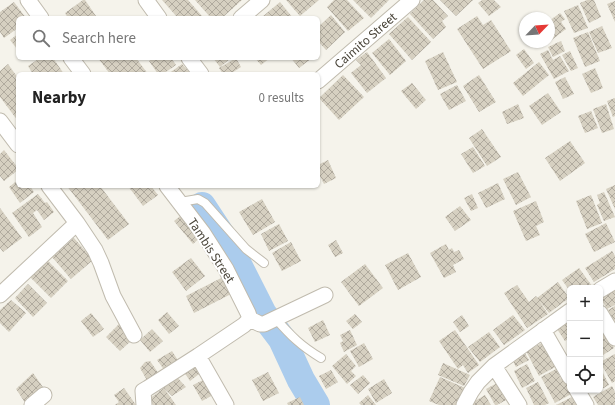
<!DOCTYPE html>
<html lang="en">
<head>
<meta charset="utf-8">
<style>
	body { margin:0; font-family:"Source Sans 3",sans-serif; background:#f2f2f2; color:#222 }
	.controls { position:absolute; right:12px; bottom:12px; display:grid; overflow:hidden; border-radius:6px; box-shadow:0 1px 3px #0004 }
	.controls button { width:36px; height:36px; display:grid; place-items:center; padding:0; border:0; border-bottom:1px solid #e0e0e0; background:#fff; color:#222; font:20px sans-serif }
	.compass { position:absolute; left:519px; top:12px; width:36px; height:36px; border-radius:50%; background:#fff; box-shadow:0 1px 3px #0004; rotate:65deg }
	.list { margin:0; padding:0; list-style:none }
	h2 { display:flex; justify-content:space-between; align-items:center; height:52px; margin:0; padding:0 16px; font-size:17px }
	h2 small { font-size:13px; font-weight:400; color:#767676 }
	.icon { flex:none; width:22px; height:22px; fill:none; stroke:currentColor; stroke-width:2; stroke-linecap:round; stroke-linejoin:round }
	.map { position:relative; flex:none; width:615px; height:405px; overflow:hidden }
	.search { position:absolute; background:#fff; box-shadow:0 1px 3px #0004; left:16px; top:16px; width:304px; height:44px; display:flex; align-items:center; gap:10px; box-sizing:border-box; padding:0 14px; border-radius:6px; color:#767676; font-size:15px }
	.panel { position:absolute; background:#fff; box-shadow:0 1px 3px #0004; left:16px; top:72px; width:304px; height:116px; border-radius:6px }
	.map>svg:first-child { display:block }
</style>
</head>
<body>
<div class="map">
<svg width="615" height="405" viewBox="0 0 615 405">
	<defs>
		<pattern id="building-cross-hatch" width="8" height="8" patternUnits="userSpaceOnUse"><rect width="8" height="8" fill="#d6d0c1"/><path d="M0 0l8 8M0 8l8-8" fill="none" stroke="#b0aa9e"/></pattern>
	</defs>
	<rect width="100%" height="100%" fill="#f5f3eb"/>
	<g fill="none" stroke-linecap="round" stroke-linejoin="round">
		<path stroke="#abcced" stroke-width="28" d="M202,206L229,247L263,314L282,339L301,380L316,405"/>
	</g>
	<path fill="url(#building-cross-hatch)" d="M83,0H85L96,16L93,18H68L65,13Z
		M162,0H188L202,16L200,18H178Z
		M195,0H242L222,18H211Z
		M286,0H319L300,16Z
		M334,0H347L364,18L348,31L327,7Z
		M353,0H389L371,18Z
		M424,0H433L448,16L442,21L446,27L433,39L410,14Z
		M440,0H473L456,16Z
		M482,0H494L501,7L489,16L478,3Z
		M587,0H594L601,17L589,23L580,3Z
		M615,1V22L607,4Z
		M14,2L26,18H18V28L4,38L0,32V12Z
		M280,2L293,18H261Z
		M578,5L588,28L574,33L564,11Z
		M560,13L565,19L561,22L566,29L549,42V21Z
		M331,15L345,32L326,50L318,41V27Z
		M477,16L483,25L491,20L511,51L483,69L457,29Z
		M408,17L431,42L412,60L389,34Z
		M602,26L612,48L598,53L589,32Z
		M588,32L600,61L585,67L573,38Z
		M18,34V50L10,40Z
		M389,39L406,61L390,75L372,53Z
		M561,41L565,51L553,57L548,47Z
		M524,49L534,63L526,69L516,55Z
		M548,50L553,60L560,56L569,71L554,79L540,54Z
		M570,51L578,68L571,71L562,55Z
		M367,52L386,78L367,93L351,73L361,65L356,60Z
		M443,52L457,82L438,90L425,61Z
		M40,58H53L64,74H33L28,66Z
		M98,58H136L148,74H110Z
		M153,58H171L176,65L163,74H158L149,61Z
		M213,58H231L220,67Z
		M236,58L241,67L230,74H223L219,68Z
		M255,58H270L261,65Z
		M291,58H312L299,68Z
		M539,62L549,75L523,96L513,83Z
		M8,64L18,78V121L0,97V71Z
		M182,64L191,74H168Z
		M595,68L603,88L591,93L582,74Z
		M343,75L364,97L339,120L319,98Z
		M479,75L496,102L479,112L463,86Z
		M565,77L574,94L563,99L555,82Z
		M412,83L426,100L416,109L401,91Z
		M457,85L466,101L449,110L440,94Z
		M548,93L561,112L542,125L529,106Z
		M615,98V116L613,117L607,101Z
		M518,104L524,118L507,124L502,112Z
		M606,104L614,129L602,133L593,109Z
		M591,111L598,128L585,133L578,116Z
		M482,129L501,157L487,166L469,138Z
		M570,141L585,163L560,181L545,158Z
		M473,147L485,166L473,173L461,154Z
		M4,150L18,168V170L4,181L0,176V154Z
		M328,160L336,178L324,184L318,172V165Z
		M518,172L531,197L516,205L503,179Z
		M18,180V186H30L34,192L20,203L9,187Z
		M498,183L505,199L486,208L478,193Z
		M615,185V209L606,189Z
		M67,186H100L129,224L108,240Z
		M128,186H151L158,195L143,206Z
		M604,192L615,217L604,221L597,205L600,203L597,195Z
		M38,194L45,203L47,202L54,212L44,220L37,210L33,213L42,227L29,237L12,213Z
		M472,194L478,208L471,211L464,198Z
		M591,195L602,223L587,229L576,201Z
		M262,199L275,222L253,235L239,212Z
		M536,201L544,222L536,226L540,235L526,241L513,211Z
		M460,206L471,220L455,231L445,217Z
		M0,208L22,238L3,252L0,248Z
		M184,213L203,235L193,244L174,221Z
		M606,223L615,242L594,252L585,234Z
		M279,224L288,241L269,251L261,234Z
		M74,238L93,260L71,279L52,257Z
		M336,240L343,253L335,257L328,245Z
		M291,242L301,261L282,271L272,253Z
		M446,244L449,250L452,248L454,252L459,250L464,259L453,265L456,272L444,278L430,253Z
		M612,251L615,256V269L594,282L585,268Z
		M408,253L421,277L398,290L385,265Z
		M191,258L205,276L186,291L172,272Z
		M47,260L68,281L51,298L30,277Z
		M365,264L383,288L359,306L341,282Z
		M579,268L592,286L588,288H570V291L562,280Z
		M225,276L233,293L194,313L186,296Z
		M558,282L569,298L549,313L537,298Z
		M28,284L47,303L33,317L15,298Z
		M517,285L529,302L536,296L548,314L527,328L504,293Z
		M615,288V305L607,309L600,297Z
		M11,300L26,313L9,332L0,323V310Z
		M615,306V320L614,321L608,310Z
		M167,312L179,326L169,334L158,320Z
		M91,313L104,329L93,337L81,321Z
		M355,314L362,322L353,329L346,321Z
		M462,315L469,326L460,332L453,322Z
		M513,315L525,330L504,345L493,330Z
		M323,320L330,335L315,342L308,328Z
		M570,322V338L565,341L557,329Z
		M120,323L134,338L120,351L106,337Z
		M602,327L614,348L600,357V328Z
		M152,329L163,341L150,352L140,340Z
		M350,330L357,345L344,352L340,343L343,341L340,335Z
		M455,330L479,365L468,373L463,365L458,369L439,341Z
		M489,332L500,347L480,362L468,347Z
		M364,343L373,359L359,367L350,351Z
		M542,343L555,367L539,376L526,351Z
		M523,350L529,360L516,367L510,356Z
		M172,351L179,362L165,371L157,360Z
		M346,354L356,366L351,371L356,376L347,384L332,366Z
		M615,354V381L612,383L600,362Z
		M150,361L159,374L148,382L140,368L145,362Z
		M196,362L203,371L190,381L184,372Z
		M443,363L470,375L464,386L438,375Z
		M527,364L535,381L522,388L514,371Z
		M556,369L561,379L564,377L573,393L555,403L541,377Z
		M331,370L338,382L326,389L319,376Z
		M268,372L279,393L263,401L252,380Z
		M33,373L45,390L26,404L16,389Z
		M603,373L609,385L600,390V374Z
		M174,374L186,387L172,396L164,388L162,385Z
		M363,375L370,383L358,394L350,385Z
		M440,377L465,388L458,405H439L429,401Z
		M207,378L215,394L202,401L193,385Z
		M384,379L392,393L376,403L368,389Z
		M499,382L508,399L497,405H495L486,389Z
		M538,382L549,403L545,405H534L526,388Z
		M612,386L615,392V405H598L593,397Z
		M124,388L136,405H115L119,402L114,395Z
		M164,388L176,405H153L149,399Z
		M368,395L376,405H361L359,403Z
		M485,395L491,405H470V404Z
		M574,396L579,405H556Z
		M300,397L304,405H288L287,403Z"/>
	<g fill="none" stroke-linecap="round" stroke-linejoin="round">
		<g stroke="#c0bbae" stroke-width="10">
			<path id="lane" d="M180,202L198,199L205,203L246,249L264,263
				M276,319C291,336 301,346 321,358"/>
		</g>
		<g stroke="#c0bbae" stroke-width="17">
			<path id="street" d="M28,0L41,18
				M146,0L159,18
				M241,18L262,0
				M71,58L83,74
				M189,58L201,74
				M318,81L412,0
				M0,121L18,145
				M49,186L77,223L95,250L101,263L113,296L134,335
				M167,186L203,233L226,269L248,313L250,319
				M600,290L615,281
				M0,295L77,223
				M600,313L615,338
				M250,319L260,324H264L325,295
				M543,330L570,377
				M198,356L226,405
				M494,366L519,405
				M577,390L586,405
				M32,405L44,395
				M144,405L143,391L148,388L198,356L244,325L250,319
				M464,405L471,392L478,382L494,366L570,311"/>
		</g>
		<use href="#lane" stroke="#fff" stroke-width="8"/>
		<use href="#street" stroke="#fff" stroke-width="15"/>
	</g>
	<g text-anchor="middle" stroke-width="4" stroke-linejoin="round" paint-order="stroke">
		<g font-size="13" fill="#494439" stroke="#fff">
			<text transform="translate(365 40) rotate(-41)" y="5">Caimito Street</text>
			<text transform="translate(212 250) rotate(57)" y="5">Tambis Street</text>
		</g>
	</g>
</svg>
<div class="controls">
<button>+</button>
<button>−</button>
<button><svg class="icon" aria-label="locate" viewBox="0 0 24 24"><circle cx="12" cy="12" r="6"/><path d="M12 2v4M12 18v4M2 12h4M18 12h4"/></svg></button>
</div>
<svg class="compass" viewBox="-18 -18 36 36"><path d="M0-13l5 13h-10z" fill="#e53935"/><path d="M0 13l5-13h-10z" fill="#767676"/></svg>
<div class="search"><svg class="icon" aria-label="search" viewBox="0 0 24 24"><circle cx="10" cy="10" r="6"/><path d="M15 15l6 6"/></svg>Search here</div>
<section class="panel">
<h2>Nearby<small>0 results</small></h2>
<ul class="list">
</ul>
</section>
</div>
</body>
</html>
